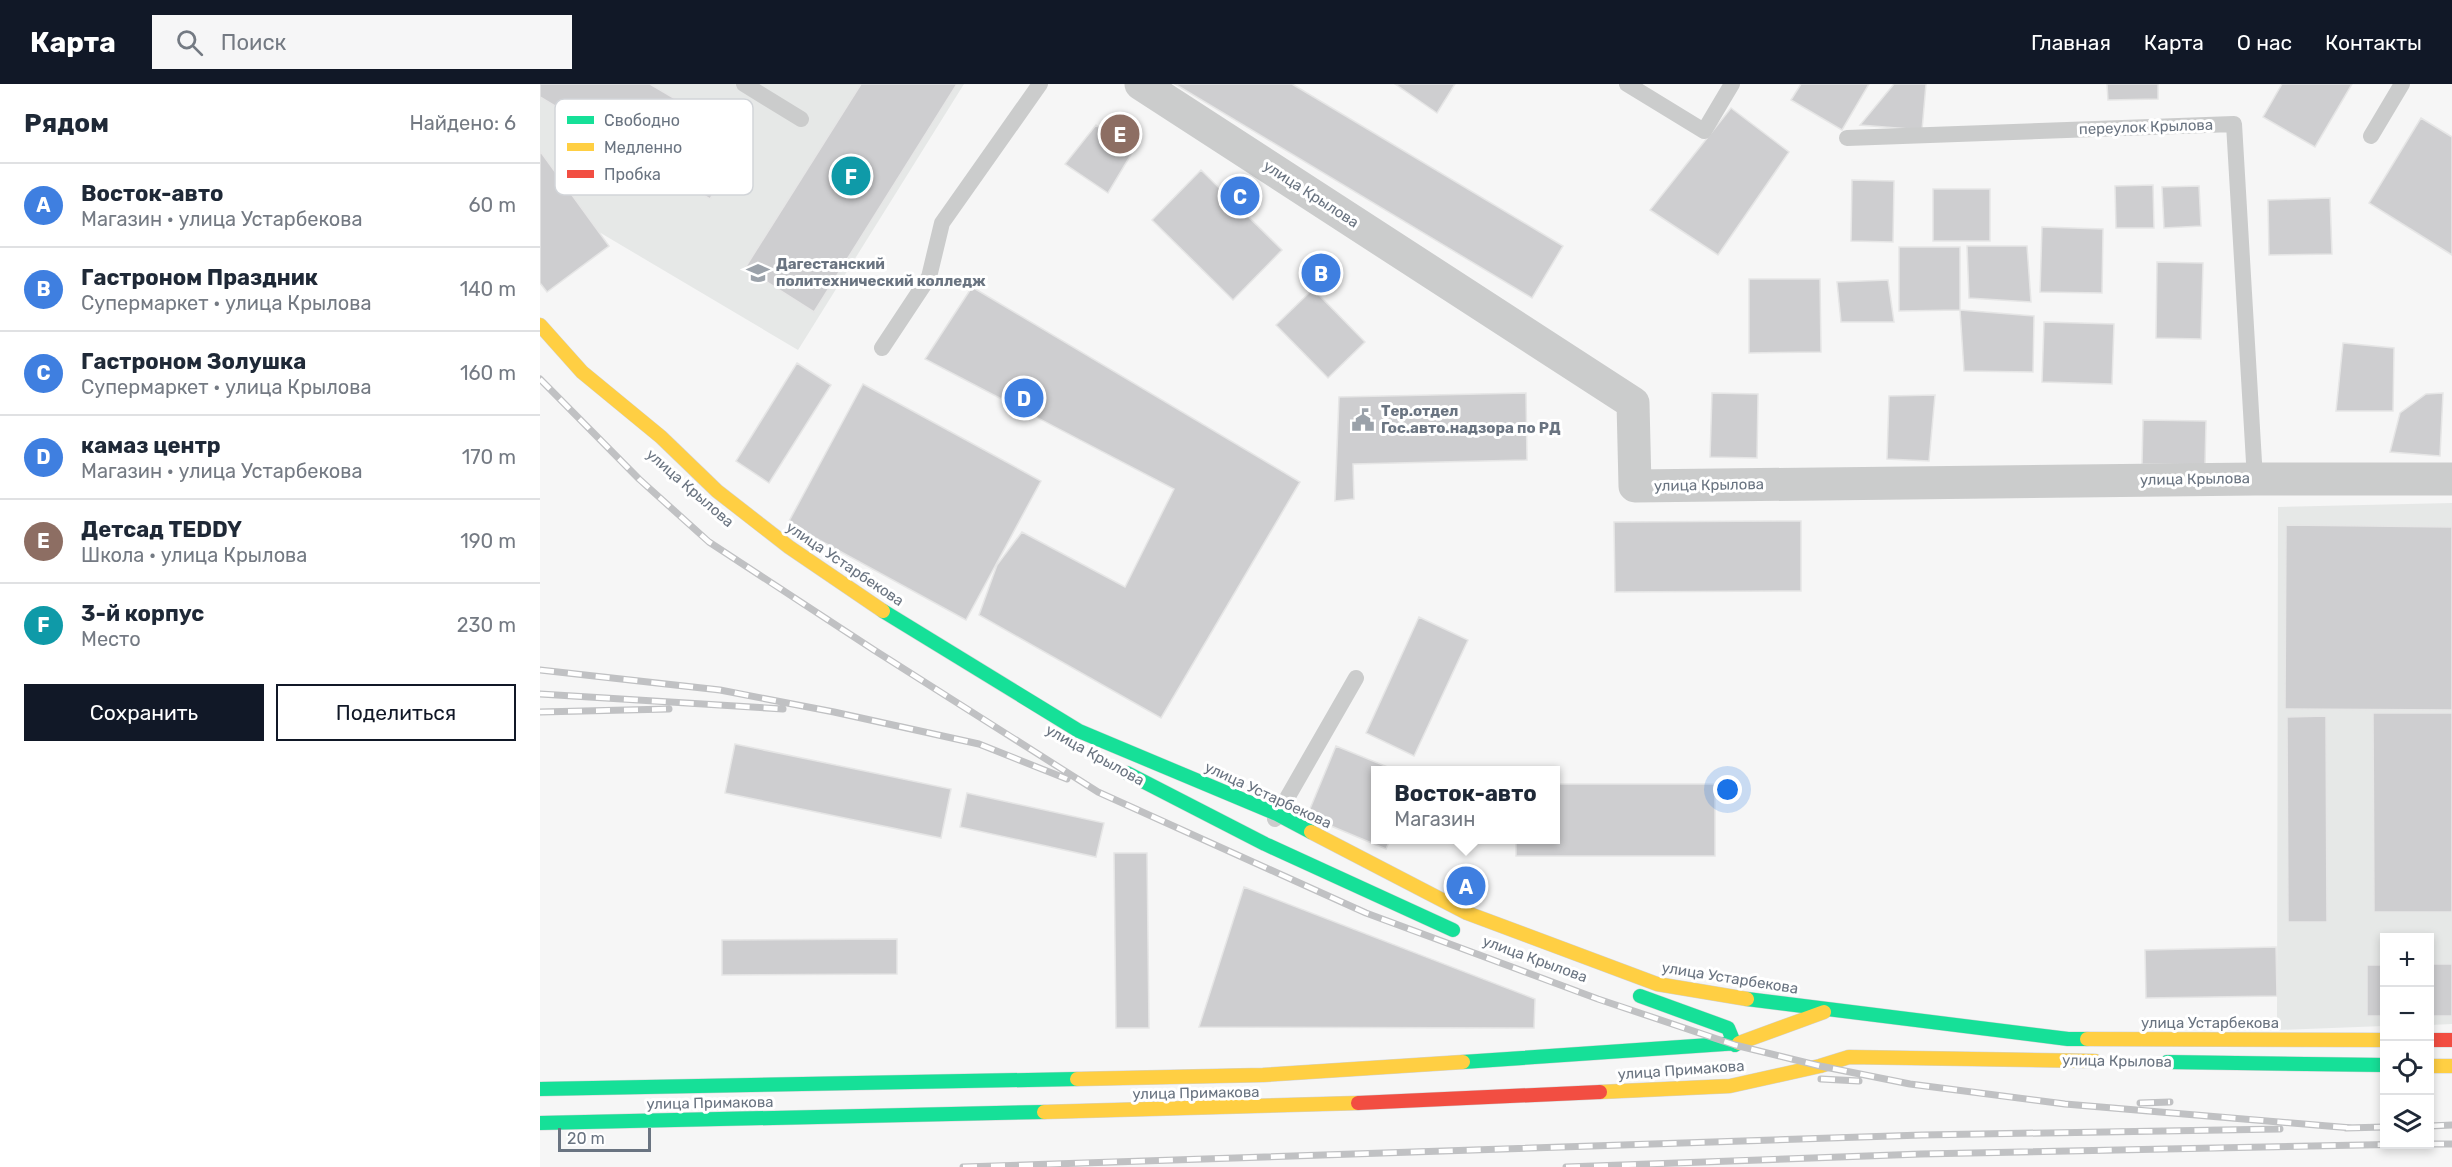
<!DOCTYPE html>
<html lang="ru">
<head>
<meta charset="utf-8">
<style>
	body { margin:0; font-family:Rubik,sans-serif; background:#f6f6f7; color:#1f2937 }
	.controls { position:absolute; right:18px; bottom:18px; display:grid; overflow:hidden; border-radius:0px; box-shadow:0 3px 9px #0003 }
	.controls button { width:54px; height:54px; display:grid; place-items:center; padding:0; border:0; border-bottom:2px solid #e0e1e3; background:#fff; color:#1f2937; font:30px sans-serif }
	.scale { position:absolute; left:18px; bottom:15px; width:93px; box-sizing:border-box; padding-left:6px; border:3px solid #6a7481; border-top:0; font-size:16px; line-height:21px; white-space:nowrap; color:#6a7481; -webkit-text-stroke:4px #fff; paint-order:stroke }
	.you { position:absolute; left:1188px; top:706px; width:21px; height:21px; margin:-15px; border:4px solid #fff; border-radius:50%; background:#1a73e8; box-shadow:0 0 0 9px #1a73e833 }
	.badge { display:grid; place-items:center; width:39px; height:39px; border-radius:50%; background:#111827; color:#fff; font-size:20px; font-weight:700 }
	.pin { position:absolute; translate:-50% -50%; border:3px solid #fff; box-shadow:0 2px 6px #0006 }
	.popup { position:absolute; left:831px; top:682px; width:189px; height:78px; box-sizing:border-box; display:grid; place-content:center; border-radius:0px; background:#fff; filter:drop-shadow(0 2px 4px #0005); font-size:20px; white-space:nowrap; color:#747a83 }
	.popup b { font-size:22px; color:#1f2937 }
	.popup::after { content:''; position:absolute; left:50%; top:100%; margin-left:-12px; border:12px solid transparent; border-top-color:#fff }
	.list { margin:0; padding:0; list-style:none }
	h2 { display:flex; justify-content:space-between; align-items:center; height:78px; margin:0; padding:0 24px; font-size:26px }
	h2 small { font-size:20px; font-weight:400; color:#747a83 }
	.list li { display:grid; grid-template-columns:39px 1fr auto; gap:18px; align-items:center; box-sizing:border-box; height:84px; padding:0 24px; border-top:2px solid #e0e1e3 }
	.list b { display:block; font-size:22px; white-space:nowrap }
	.list p { margin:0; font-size:20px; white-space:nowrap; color:#747a83 }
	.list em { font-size:20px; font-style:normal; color:#747a83 }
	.actions { display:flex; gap:12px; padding:18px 24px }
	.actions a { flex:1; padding:14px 0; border:2px solid #111827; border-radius:0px; text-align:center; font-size:21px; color:#111827 }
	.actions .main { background:#111827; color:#fff }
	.icon { flex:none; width:33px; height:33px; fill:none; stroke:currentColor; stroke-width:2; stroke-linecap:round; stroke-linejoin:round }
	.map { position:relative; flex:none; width:1912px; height:1083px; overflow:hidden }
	header { display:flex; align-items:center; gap:36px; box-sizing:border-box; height:84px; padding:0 30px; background:#111827; color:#fff }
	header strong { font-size:28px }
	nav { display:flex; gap:33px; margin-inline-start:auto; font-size:21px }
	.search { width:420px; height:54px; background:#f6f6f7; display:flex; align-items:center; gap:15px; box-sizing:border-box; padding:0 21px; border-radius:0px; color:#747a83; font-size:22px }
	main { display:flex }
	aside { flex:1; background:#fff }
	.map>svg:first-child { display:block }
</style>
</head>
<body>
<header>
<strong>Карта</strong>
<div class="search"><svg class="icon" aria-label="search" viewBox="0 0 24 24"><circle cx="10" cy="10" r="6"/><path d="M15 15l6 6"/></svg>Поиск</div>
<nav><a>Главная</a><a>Карта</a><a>О нас</a><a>Контакты</a></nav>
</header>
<main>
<aside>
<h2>Рядом<small>Найдено: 6</small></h2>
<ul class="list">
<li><span class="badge" style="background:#3f7fe0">A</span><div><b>Восток-авто</b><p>Магазин · улица Устарбекова</p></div><em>60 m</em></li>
<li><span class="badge" style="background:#3f7fe0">B</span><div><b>Гастроном Праздник</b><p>Супермаркет · улица Крылова</p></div><em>140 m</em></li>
<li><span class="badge" style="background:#3f7fe0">C</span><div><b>Гастроном Золушка</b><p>Супермаркет · улица Крылова</p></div><em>160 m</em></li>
<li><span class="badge" style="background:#3f7fe0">D</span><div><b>камаз центр</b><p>Магазин · улица Устарбекова</p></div><em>170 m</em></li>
<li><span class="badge" style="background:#8d6e63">E</span><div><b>Детсад TEDDY</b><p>Школа · улица Крылова</p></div><em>190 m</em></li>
<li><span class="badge" style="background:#0f9aa8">F</span><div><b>3-й корпус</b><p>Место</p></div><em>230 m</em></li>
</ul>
<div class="actions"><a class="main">Сохранить</a><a>Поделиться</a></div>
</aside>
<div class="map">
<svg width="1912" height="1083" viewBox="0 0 1912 1083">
	<rect width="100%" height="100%" fill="#f6f6f6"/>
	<path fill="#e6e8e7" d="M0,0H424L258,266L0,113Z
		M1912,419V940L1890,941V854H1844V942L1737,946L1738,423Z"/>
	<path fill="#ceced0" stroke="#e6e6e6" stroke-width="1.5" d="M0,0H110L205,56L170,115L0,13Z
		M321,0H417L274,228L205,184Z
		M635,0H752L1023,162L992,214Z
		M855,0H915L897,29Z
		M1261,0H1329L1302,46L1251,16Z
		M1354,0H1386L1382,46L1320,41Z
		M1567,0H1618V15L1568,16Z
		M1742,0H1812L1775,63L1723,33Z
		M1191,24L1249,68L1178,171L1110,126Z
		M1881,34L1912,53V171L1829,119Z
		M556,41L592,69L568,109L525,80Z
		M0,67L69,162L7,208L0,199Z
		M661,86L742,166L693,216L612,136Z
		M1312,96L1354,97L1353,158L1311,157Z
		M1613,101L1614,144H1576L1575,102Z
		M1659,102L1661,142L1624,144L1622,103Z
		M1393,105H1450V157H1393Z
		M1790,114L1792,170L1729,171L1728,116Z
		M1502,143L1563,145L1562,209L1500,208Z
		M1427,162H1487L1491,218L1429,214Z
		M1359,163H1420V226L1359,227Z
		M1617,178L1663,179L1661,255L1616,254Z
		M1209,195H1280L1281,268L1209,269Z
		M1348,196L1354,238H1301L1297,198Z
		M432,203L760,398L621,634L439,531L457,481L482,448L585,503L634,405L385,275Z
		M773,205L825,258L788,294L736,241Z
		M1420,226L1494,232L1493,288L1424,287Z
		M1504,238L1574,240L1572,300L1502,298Z
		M1803,259L1854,264L1853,327H1796Z
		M257,279L291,301L229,399L196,377Z
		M323,300L501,397L426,536L248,439Z
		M986,309L987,376L813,380L814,415L795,417L799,313Z
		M1172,309L1218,310L1217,374L1170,373Z
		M1903,309L1900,372L1850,368L1860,329L1886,310Z
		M1395,311L1389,377L1347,375L1349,312Z
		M1603,336L1666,337L1665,381L1602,380Z
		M1261,437V507L1075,508L1074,438Z
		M1746,441L1912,443V626L1745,625Z
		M879,533L928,556L874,672L826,649Z
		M1833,629H1912V828H1834Z
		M1786,632L1787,838H1748L1747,633Z
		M195,660L411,705L401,754L185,709Z
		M796,662L855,686H836V756H850L846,765L767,732Z
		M1016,700H1175V772H976V756H1016Z
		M427,709L564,739L556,773L420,743Z
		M574,769H607L609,944H576Z
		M704,803L995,915L994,944L659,943Z
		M357,855V890L182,891V856Z
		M1736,863L1737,912L1606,914L1605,866Z
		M1890,880H1912V932H1890Z
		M1827,881H1844V932H1827Z"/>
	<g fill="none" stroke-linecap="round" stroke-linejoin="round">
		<g stroke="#d2d3d4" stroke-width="15">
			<path id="fast" d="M343,527L539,647L737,730L771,748
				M587,689L725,760L913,846
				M1100,912L1188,944L1195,961
				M1207,915L1528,955H1547
				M923,978L1199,959
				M1627,978L1844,981
				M0,1005L537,995
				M0,1039L504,1028"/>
		</g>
		<g stroke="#d2d3d4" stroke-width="15">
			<path id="slow" d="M0,241L42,288L121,353L177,407L249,463L343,527
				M771,748L927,829L1117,900L1207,915
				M1547,955L1844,956
				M1199,959L1284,928
				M1890,982H1912
				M537,995L723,991L923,978
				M1060,1008L1190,1002L1280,982L1309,973L1555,977
				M504,1028L818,1019"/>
		</g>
		<g stroke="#d2d3d4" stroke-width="15">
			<path id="jam" d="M1890,956H1912
				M818,1019L1060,1008"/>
		</g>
		<path stroke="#cbcccc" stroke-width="16" d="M204,0L261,35
			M1087,0L1164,47L1192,0
			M1831,52L1862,0
			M1307,54L1694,40L1715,395
			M342,264L389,193L402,139L500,0
			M735,735L816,594"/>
		<path stroke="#cbcccc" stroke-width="33" d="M601,0L1093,319L1095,402L1715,395H1912"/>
		<use href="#fast" stroke="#16e098" stroke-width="14"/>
		<use href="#slow" stroke="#ffcf43" stroke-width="14"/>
		<use href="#jam" stroke="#f24e42" stroke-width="14"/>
		<g stroke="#c0c1c3" stroke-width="7">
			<path id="rail" d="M0,295L99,395L169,458L334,566L558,708L826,829L1058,915L1195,961L1280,982L1370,1000L1525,1020L1812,1044
				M0,586L180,606L294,628L439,660L527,695
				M0,610L243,625
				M0,628L129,625
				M1281,995L1319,997
				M1600,1019L1630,1018
				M1890,1042L1912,1041
				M1806,1044L1844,1043
				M1890,1060H1912
				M423,1083L1382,1051L1740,1045
				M1026,1083L1381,1070L1873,1060"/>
		</g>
		<use href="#rail" stroke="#fff" stroke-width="4.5" stroke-dasharray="14" stroke-linecap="butt"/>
	</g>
	<defs>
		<g id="university-bare" transform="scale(1.8)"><path d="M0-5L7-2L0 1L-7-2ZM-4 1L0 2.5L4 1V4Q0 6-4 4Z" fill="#9ba2aa" stroke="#fff" stroke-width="2.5" paint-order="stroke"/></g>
		<g id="civic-bare" transform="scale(1.8)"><path d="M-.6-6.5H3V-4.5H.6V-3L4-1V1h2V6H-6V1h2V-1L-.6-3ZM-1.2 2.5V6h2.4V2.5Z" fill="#9ba2aa" stroke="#fff" stroke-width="2.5" paint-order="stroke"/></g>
	</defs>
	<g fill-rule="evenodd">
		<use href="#university-bare" x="218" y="189"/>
		<use href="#civic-bare" x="823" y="336"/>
	</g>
	<g text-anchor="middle" stroke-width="6" stroke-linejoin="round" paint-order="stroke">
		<g font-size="15" fill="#6a7481" stroke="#fff">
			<text transform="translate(1606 43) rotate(-2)" y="5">переулок Крылова</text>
			<text transform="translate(771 110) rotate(33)" y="5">улица Крылова</text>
			<text transform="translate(1655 395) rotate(-1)" y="5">улица Крылова</text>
			<text transform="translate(1169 401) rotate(-1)" y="5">улица Крылова</text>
			<text transform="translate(150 404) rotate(41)" y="5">улица Крылова</text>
			<text transform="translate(305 480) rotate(34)" y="5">улица Устарбекова</text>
			<text transform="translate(555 671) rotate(29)" y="5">улица Крылова</text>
			<text transform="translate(728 711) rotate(25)" y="5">улица Устарбекова</text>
			<text transform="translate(995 875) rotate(20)" y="5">улица Крылова</text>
			<text transform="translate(1190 894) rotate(9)" y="5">улица Устарбекова</text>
			<text x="1670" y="944">улица Устарбекова</text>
			<text transform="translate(1577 977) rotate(1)" y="5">улица Крылова</text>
			<text transform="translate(1141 986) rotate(-4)" y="5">улица Примакова</text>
			<text transform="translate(656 1009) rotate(-1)" y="5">улица Примакова</text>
			<text transform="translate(170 1019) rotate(-1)" y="5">улица Примакова</text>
		</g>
		<g font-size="15" font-weight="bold" fill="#6a7481" stroke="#fff" text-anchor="start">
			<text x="236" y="185">Дагестанский<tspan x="236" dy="17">политехнический колледж</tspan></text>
			<text x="841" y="332">Тер.отдел<tspan x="841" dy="17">Гос.авто.надзора по РД</tspan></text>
		</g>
	</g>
	<rect x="15" y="15" width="198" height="96" rx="9" fill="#fff" stroke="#d2d5d9" stroke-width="1.5"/>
	<rect x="27" y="32" width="27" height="8" fill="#16e098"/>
	<rect x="27" y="59" width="27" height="8" fill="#ffcf43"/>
	<rect x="27" y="86" width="27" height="8" fill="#f24e42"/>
	<g font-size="16" fill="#6a7481">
		<text x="64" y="42">Свободно</text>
		<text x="64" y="69">Медленно</text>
		<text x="64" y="96">Пробка</text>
	</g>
</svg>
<div class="controls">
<button>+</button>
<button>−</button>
<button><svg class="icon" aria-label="locate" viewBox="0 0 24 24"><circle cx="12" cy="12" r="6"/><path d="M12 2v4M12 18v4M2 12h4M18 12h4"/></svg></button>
<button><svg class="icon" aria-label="layers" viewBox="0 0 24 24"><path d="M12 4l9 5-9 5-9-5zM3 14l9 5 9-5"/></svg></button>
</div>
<div class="scale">20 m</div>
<div class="you"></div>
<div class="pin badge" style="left:926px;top:802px;background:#3f7fe0">A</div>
<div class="popup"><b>Восток-авто</b>Магазин</div>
<div class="pin badge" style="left:781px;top:189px;background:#3f7fe0">B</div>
<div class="pin badge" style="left:700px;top:112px;background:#3f7fe0">C</div>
<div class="pin badge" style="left:484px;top:314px;background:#3f7fe0">D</div>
<div class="pin badge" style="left:580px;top:50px;background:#8d6e63">E</div>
<div class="pin badge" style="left:311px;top:92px;background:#0f9aa8">F</div>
</div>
</main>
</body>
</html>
